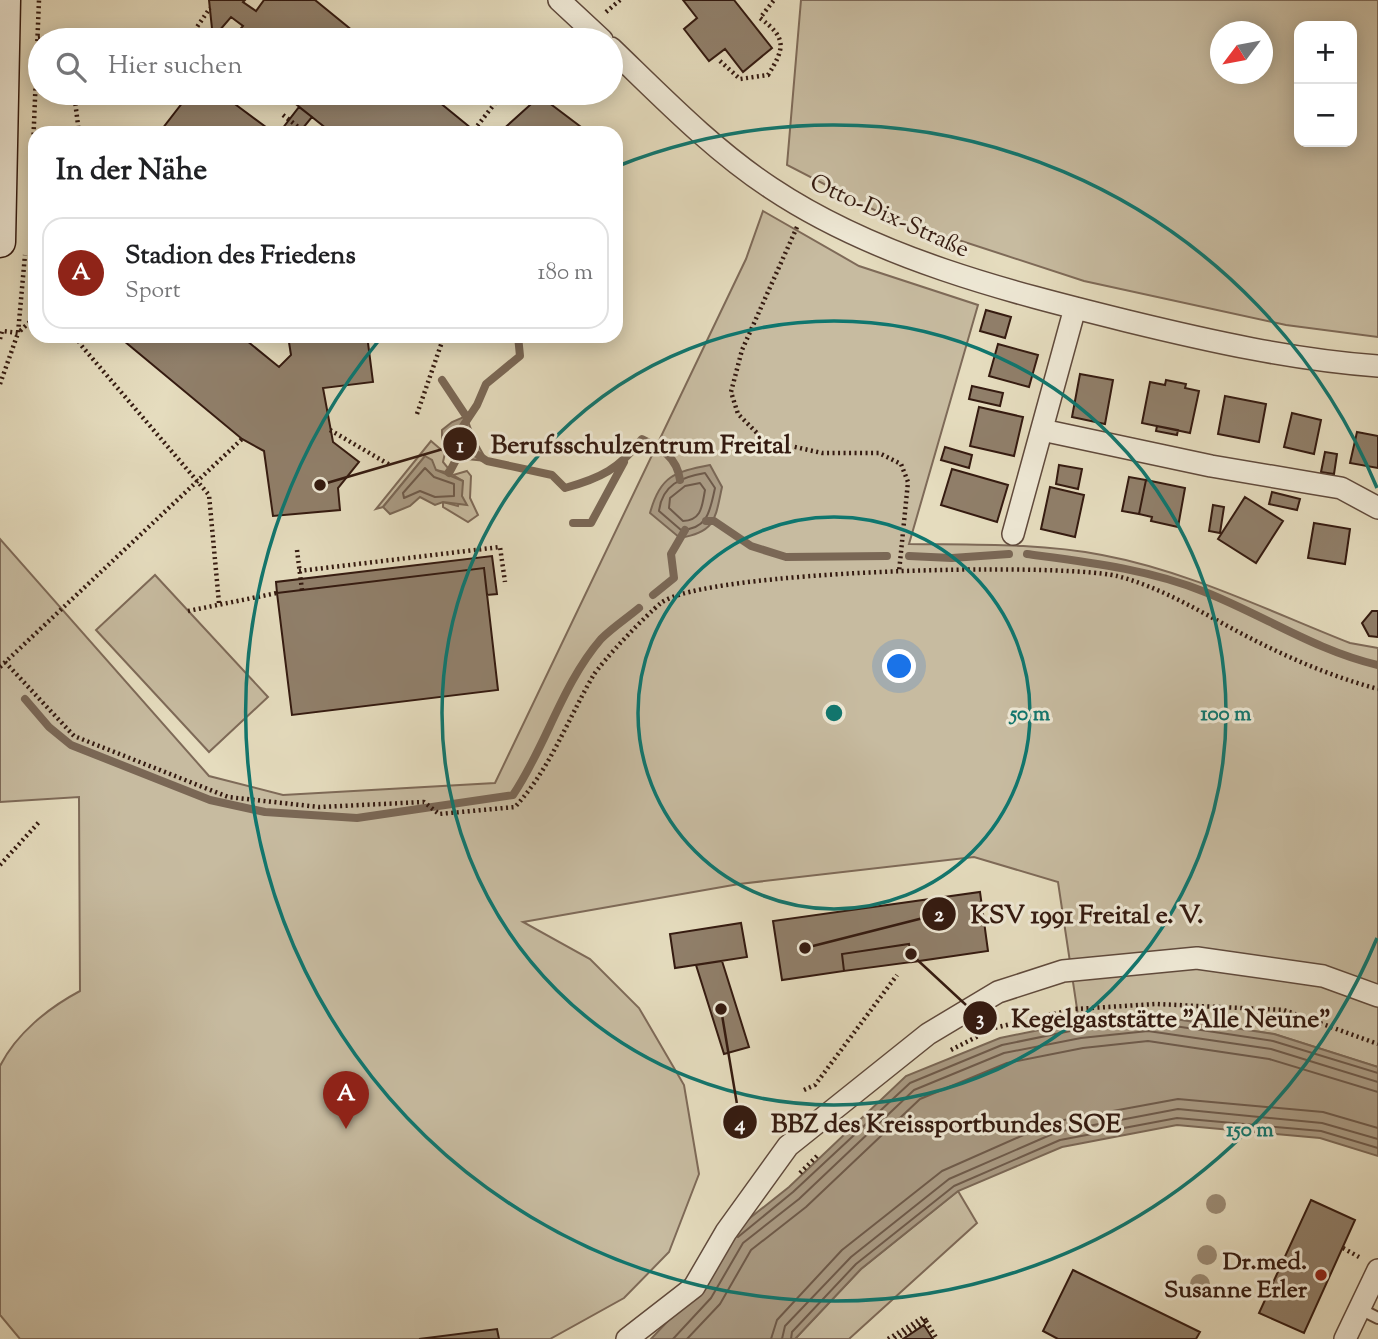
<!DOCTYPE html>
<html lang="de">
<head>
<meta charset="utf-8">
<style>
	body { margin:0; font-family:"Sorts Mill Goudy",serif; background:#f2f2f2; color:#202124 }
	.controls { position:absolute; right:21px; top:21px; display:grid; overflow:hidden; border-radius:14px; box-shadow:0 4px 18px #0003 }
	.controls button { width:63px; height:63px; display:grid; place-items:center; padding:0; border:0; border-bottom:2px solid #e0e0e0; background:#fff; color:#202124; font:35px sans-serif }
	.compass { position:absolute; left:1210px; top:21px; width:63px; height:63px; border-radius:50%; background:#fff; box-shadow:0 4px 18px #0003; rotate:238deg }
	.you { position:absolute; left:900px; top:667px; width:24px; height:24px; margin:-18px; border:5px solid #fff; border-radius:50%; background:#1a73e8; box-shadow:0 0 0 10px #1a73e833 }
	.badge { display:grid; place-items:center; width:46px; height:46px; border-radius:50%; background:#8f2418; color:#fff; font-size:23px; font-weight:700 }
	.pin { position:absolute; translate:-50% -58px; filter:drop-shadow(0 2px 4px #0008) }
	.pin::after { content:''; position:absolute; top:37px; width:24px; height:21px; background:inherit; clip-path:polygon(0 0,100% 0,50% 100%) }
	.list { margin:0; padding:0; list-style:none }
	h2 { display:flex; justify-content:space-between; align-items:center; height:91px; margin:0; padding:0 28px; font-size:30px }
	h2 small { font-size:23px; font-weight:400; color:#757577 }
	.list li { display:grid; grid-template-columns:46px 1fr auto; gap:21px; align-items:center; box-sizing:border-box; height:112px; margin:0 14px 14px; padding:0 14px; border:2px solid #e0e0e0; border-radius:21px }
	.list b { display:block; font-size:26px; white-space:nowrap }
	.list p { margin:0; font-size:23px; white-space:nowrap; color:#757577 }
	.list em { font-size:23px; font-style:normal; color:#757577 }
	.icon { flex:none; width:38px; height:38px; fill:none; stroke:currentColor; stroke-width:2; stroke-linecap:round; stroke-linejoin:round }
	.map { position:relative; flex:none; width:1378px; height:1339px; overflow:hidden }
	.search { position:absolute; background:#fff; box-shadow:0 4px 18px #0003; left:28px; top:28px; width:595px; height:77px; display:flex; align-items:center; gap:18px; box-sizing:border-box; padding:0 24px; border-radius:38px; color:#757577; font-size:26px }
	.panel { position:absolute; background:#fff; box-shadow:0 4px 18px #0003; left:28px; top:126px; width:595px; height:217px; border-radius:21px }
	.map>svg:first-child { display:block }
</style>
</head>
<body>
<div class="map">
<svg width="1378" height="1339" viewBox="0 0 1378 1339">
	<rect width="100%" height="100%" fill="#e5dcbe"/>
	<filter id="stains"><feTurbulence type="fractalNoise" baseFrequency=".00286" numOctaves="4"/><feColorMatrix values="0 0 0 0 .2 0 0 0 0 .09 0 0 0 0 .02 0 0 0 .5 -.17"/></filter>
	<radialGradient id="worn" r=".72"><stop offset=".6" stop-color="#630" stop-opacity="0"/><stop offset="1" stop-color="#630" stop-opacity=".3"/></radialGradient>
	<path fill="#c7bba0" stroke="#7e6a58" stroke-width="2" fill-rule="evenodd" d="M801,0H1378V337L1286,325L1084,281L888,217L787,165ZM1299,26H1352V142H1299ZM1220,32H1262V74H1220Z
		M763,211L859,266L978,305L909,544C974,545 1039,543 1102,555C1188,571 1269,611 1350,643L1378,648V1067L1274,1034L1148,1015L1079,1022L1058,882L974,857L739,884L523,922L590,959L639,1008L684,1085L699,1174L669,1252L624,1298L550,1339H20L0,1315V1066C16,1034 48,1008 80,991L79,797L0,802V539L209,776L283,795L495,783L746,259Z
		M431,441L445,453L443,462L448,468L445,472L436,470L425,456L383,507L376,509Z
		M467,471L471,476L470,498L478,515L468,522L443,507V502L458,506L463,481L453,475Z
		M155,575L268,697L209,752L96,630Z
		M958,1191L977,1223L849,1339H795L861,1269Z"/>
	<path fill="#a99a83" stroke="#7a6755" stroke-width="2" d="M466,416L475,440L487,461L457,458L442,443V430L452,422Z
		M425,456L432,460L436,470L463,481L462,496L467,505L443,502L435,505L420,497L410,506L390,514L383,507Z
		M710,465L722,487C715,519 716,532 680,538L650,513C660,476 674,472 710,465Z
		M1148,1015L1274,1034L1378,1067V1156L1320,1138L1177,1125L1062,1147L958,1191L861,1269L795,1339H651L698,1289L731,1233L789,1187L906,1076L1000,1038L1079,1022Z"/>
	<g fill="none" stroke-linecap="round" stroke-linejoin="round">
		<path stroke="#6e5a4a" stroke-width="2" d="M461,427L470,447L467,451H459L449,440L450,433Z
			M425,468L434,477L454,484V496L435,497L420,491L404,498L403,493Z
			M705,473L715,488C710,511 708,529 681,530L659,511C662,485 681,477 705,473Z
			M700,483L705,490C702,506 702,520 683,521L669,508L670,498L685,486Z
			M738,1237L793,1192L910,1083L1002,1045L1080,1029L1148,1022L1273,1041L1378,1073
			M673,1339L711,1298L743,1243L799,1199L914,1090L1004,1053L1081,1038L1148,1031L1271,1049L1378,1082
			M687,1339L720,1304L751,1250L806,1207L920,1099L1007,1063L1083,1048L1148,1041L1269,1059L1378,1092
			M771,1339L777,1320L842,1250L942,1171L1053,1122L1178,1099L1323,1112L1378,1128
			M782,1339L785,1326L851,1257L949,1179L1057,1132L1178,1109L1322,1123L1378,1139
			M791,1339L792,1332L856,1264L954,1186L1060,1140L1177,1118L1321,1131L1378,1148"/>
		<path stroke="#7a6755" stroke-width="8" d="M442,380L466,416
			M463,426L477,405L486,384L520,356L518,336
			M478,455L487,461L552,475L565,488C601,478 619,469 642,439C661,448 677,457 680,480
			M449,473L457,458L463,453
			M706,521H714L751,546L786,557L887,556
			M573,523H591L624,462
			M1027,554C1087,562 1149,569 1205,592C1263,615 1317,651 1378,665
			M909,556L952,558L1009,554
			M653,595L674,578L671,554L685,530
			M25,699L49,727L71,745L210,800L265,812L357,818L513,795C546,746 562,684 601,639C612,628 627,618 639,608"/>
	</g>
	<path fill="#907f6a" stroke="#341a10" stroke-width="2" d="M209,0H245L243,2L256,11L264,0H315L364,40H231L243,26L231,17L213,38Z
		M683,0H734L772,48L743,72L725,49L709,61L684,29L697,18Z
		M190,93H220L274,133H159Z
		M282,93H428L477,133H332Z
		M540,96L589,133H499Z
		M299,107L312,117L299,133H279Z
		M986,310L1011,317L1005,338L980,331Z
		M118,336H241L279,367L291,355L288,336H376L368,343L373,382L323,388L333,442L359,462L338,488L340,510L273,516L264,451L242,439Z
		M998,344L1038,355L1029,387L989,376Z
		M1080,374L1113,380L1105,424L1072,417Z
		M1166,380L1186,384L1185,388L1199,391L1190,433L1142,423L1150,382L1165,385Z
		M972,386L1003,393L1000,406L969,399Z
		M1225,396L1266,404L1259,442L1218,434Z
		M979,407L1023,417L1014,456L970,446Z
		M1292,413L1321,420L1314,454L1284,447Z
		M1157,426L1178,430L1177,435L1156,431Z
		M1357,432L1378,436V468L1350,463Z
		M945,447L972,455L969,468L941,460Z
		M1325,452L1337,454L1334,474L1321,472Z
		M1059,465L1082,469L1078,489L1056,484Z
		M952,469L1008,485L997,522L941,505Z
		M1129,477L1146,480L1139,514L1122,511Z
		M1146,480L1185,488L1178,527L1151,521L1152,517L1139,514Z
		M1050,487L1084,495L1075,537L1041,529Z
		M1272,492L1300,499L1297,510L1269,504Z
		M1245,497L1283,521L1256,563L1218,539Z
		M1213,505L1224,507L1220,533L1209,531Z
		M1314,523L1350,529L1345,564L1308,558Z
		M492,556L497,594L487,595L484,568L277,593L276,582Z
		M484,568L498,690L292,715L277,593Z
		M1372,611H1378V637L1369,636L1362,623Z
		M980,892L988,951L912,962L909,944L842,954L844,971L782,980L773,921Z
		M741,923L747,957L675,968L670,934Z
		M909,944L912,962L844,971L842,954Z
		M722,961L749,1047L724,1054L696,965Z
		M1311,1200L1355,1220L1304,1333L1259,1313Z
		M1073,1270L1200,1332L1196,1339H1058L1043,1331Z
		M924,1325L933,1339H903Z
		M497,1329L499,1339H419Z"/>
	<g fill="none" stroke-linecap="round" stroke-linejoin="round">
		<g stroke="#604a3c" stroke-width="14">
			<path id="service" d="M1360,1309L1378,1318"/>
		</g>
		<g stroke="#604a3c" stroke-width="24">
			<path id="minor" d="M559,0L602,40
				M611,48C662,97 712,149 771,188C876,258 1006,291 1127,321C1209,341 1294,360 1378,366
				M1042,430L1211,466L1341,488L1378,508
				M1013,534L1075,308
				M627,1339L694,1287L726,1232L788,1146L928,1034L998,992L1063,971L1197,958L1323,976L1378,996
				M1345,1339L1378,1270"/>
		</g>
		<g stroke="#341a10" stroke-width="33">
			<path id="secondary" d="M0,242L5,0"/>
		</g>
		<path stroke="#341a10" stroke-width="4.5" stroke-dasharray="2 3.5" stroke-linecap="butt" d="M606,12L620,0
			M38,38L65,35L66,40
			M188,40L210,8
			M720,61L740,79L768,75C785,48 787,38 760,18L774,0
			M74,93L79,133
			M283,115L306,133
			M474,130L503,93
			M32,173L39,0
			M797,227L742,350L731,392L738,414L764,440L822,453H879L901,464L908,482L899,572
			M77,336L80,344L209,495L219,603
			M0,339L2,331L18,333L35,317
			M0,384L18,333L25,255
			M417,414L444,336
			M330,430L390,465
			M297,550L302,590
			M299,571L500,547L505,582
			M188,611L277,593
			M5,662L74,736L228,797L319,807L424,802L439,814L515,807C550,769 567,721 593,676C603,660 646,615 661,603C703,570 1057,562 1117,576C1168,589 1213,620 1260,643C1298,662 1337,678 1378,689
			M0,667L242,439
			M0,865L40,821
			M951,1050L994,1028L1075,1009L1156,1004L1284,1010L1378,1044
			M804,1090L815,1085L897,975
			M800,1173L819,1154
			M1343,1248L1359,1257
			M926,1321L937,1339
			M888,1339L924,1317L926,1321
			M895,1339L926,1321"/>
		<use href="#service" stroke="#eee8d5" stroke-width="10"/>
		<use href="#minor" stroke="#eee8d5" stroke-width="21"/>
		<use href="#secondary" stroke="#eee8d5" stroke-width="30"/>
	</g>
	<g fill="#9c8c76">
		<circle cx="1216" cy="1204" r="10"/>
		<circle cx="1207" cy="1255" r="10"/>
		<circle cx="1200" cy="1284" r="10"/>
	</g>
	<g fill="none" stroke="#0f766e" stroke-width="3.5">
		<circle cx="834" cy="713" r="196"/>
		<circle cx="834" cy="713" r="392"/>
		<path d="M1377 938A588 588 0 1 1 380 339M618 166A588 588 0 0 1 1377 488"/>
	</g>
	<circle fill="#8f2418" stroke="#eee8d5" stroke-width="2.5" cx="1321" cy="1275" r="7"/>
	<g text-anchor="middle" stroke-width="6" stroke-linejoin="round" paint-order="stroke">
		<g font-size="24" fill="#341a10" stroke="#eee8d5">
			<text transform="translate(890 215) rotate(24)" y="8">Otto-Dix-Straße</text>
		</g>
		<g font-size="24" font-weight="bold" fill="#341a10" stroke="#eee8d5" text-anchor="end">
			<text x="1307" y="1269">Dr.med.<tspan x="1307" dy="28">Susanne Erler</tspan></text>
		</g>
	</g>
	<circle cx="834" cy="713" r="10" fill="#0f766e" stroke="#eee8d5" stroke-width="3.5"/>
	<g font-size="21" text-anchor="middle" font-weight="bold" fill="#0f766e" stroke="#eee8d5" stroke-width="6" stroke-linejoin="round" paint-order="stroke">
		<text x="1030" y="720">50 m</text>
		<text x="1226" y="720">100 m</text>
		<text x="1250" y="1136">150 m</text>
	</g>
	<path fill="none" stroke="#341a10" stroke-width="2.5" d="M320 485L460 444M805 948L939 914M911 954L980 1018M721 1009L740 1122"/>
	<g fill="#341a10" stroke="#eee8d5" stroke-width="2.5">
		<circle cx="320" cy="485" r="7"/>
		<circle cx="805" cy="948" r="7"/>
		<circle cx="911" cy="954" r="7"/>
		<circle cx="721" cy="1009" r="7"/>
		<circle cx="460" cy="444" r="18"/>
		<circle cx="939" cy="914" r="18"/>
		<circle cx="980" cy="1018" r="18"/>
		<circle cx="740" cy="1122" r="18"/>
	</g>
	<g font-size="21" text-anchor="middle" font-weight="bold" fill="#fff">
		<text x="460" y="452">1</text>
		<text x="939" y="921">2</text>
		<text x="980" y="1025">3</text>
		<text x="740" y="1130">4</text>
	</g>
	<g font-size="26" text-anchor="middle" font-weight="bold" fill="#341a10" stroke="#eee8d5" stroke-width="6" stroke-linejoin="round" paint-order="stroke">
		<text x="641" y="453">Berufsschulzentrum Freital</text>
		<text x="1087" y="923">KSV 1991 Freital e. V.</text>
		<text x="1171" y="1027">Kegelgaststätte "Alle Neune"</text>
		<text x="946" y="1132">BBZ des Kreissportbundes SOE</text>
	</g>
	<rect width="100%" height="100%" filter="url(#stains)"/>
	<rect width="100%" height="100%" fill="url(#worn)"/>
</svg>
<div class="controls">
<button>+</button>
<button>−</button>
</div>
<svg class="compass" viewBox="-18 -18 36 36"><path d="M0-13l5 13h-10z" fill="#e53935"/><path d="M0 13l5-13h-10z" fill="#757577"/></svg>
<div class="you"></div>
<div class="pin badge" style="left:346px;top:1129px">A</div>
<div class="search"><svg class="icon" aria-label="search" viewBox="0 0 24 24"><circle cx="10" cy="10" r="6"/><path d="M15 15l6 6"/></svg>Hier suchen</div>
<section class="panel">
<h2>In der Nähe<small></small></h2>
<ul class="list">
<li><span class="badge">A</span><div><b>Stadion des Friedens</b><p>Sport</p></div><em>180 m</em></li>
</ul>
</section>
</div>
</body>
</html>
